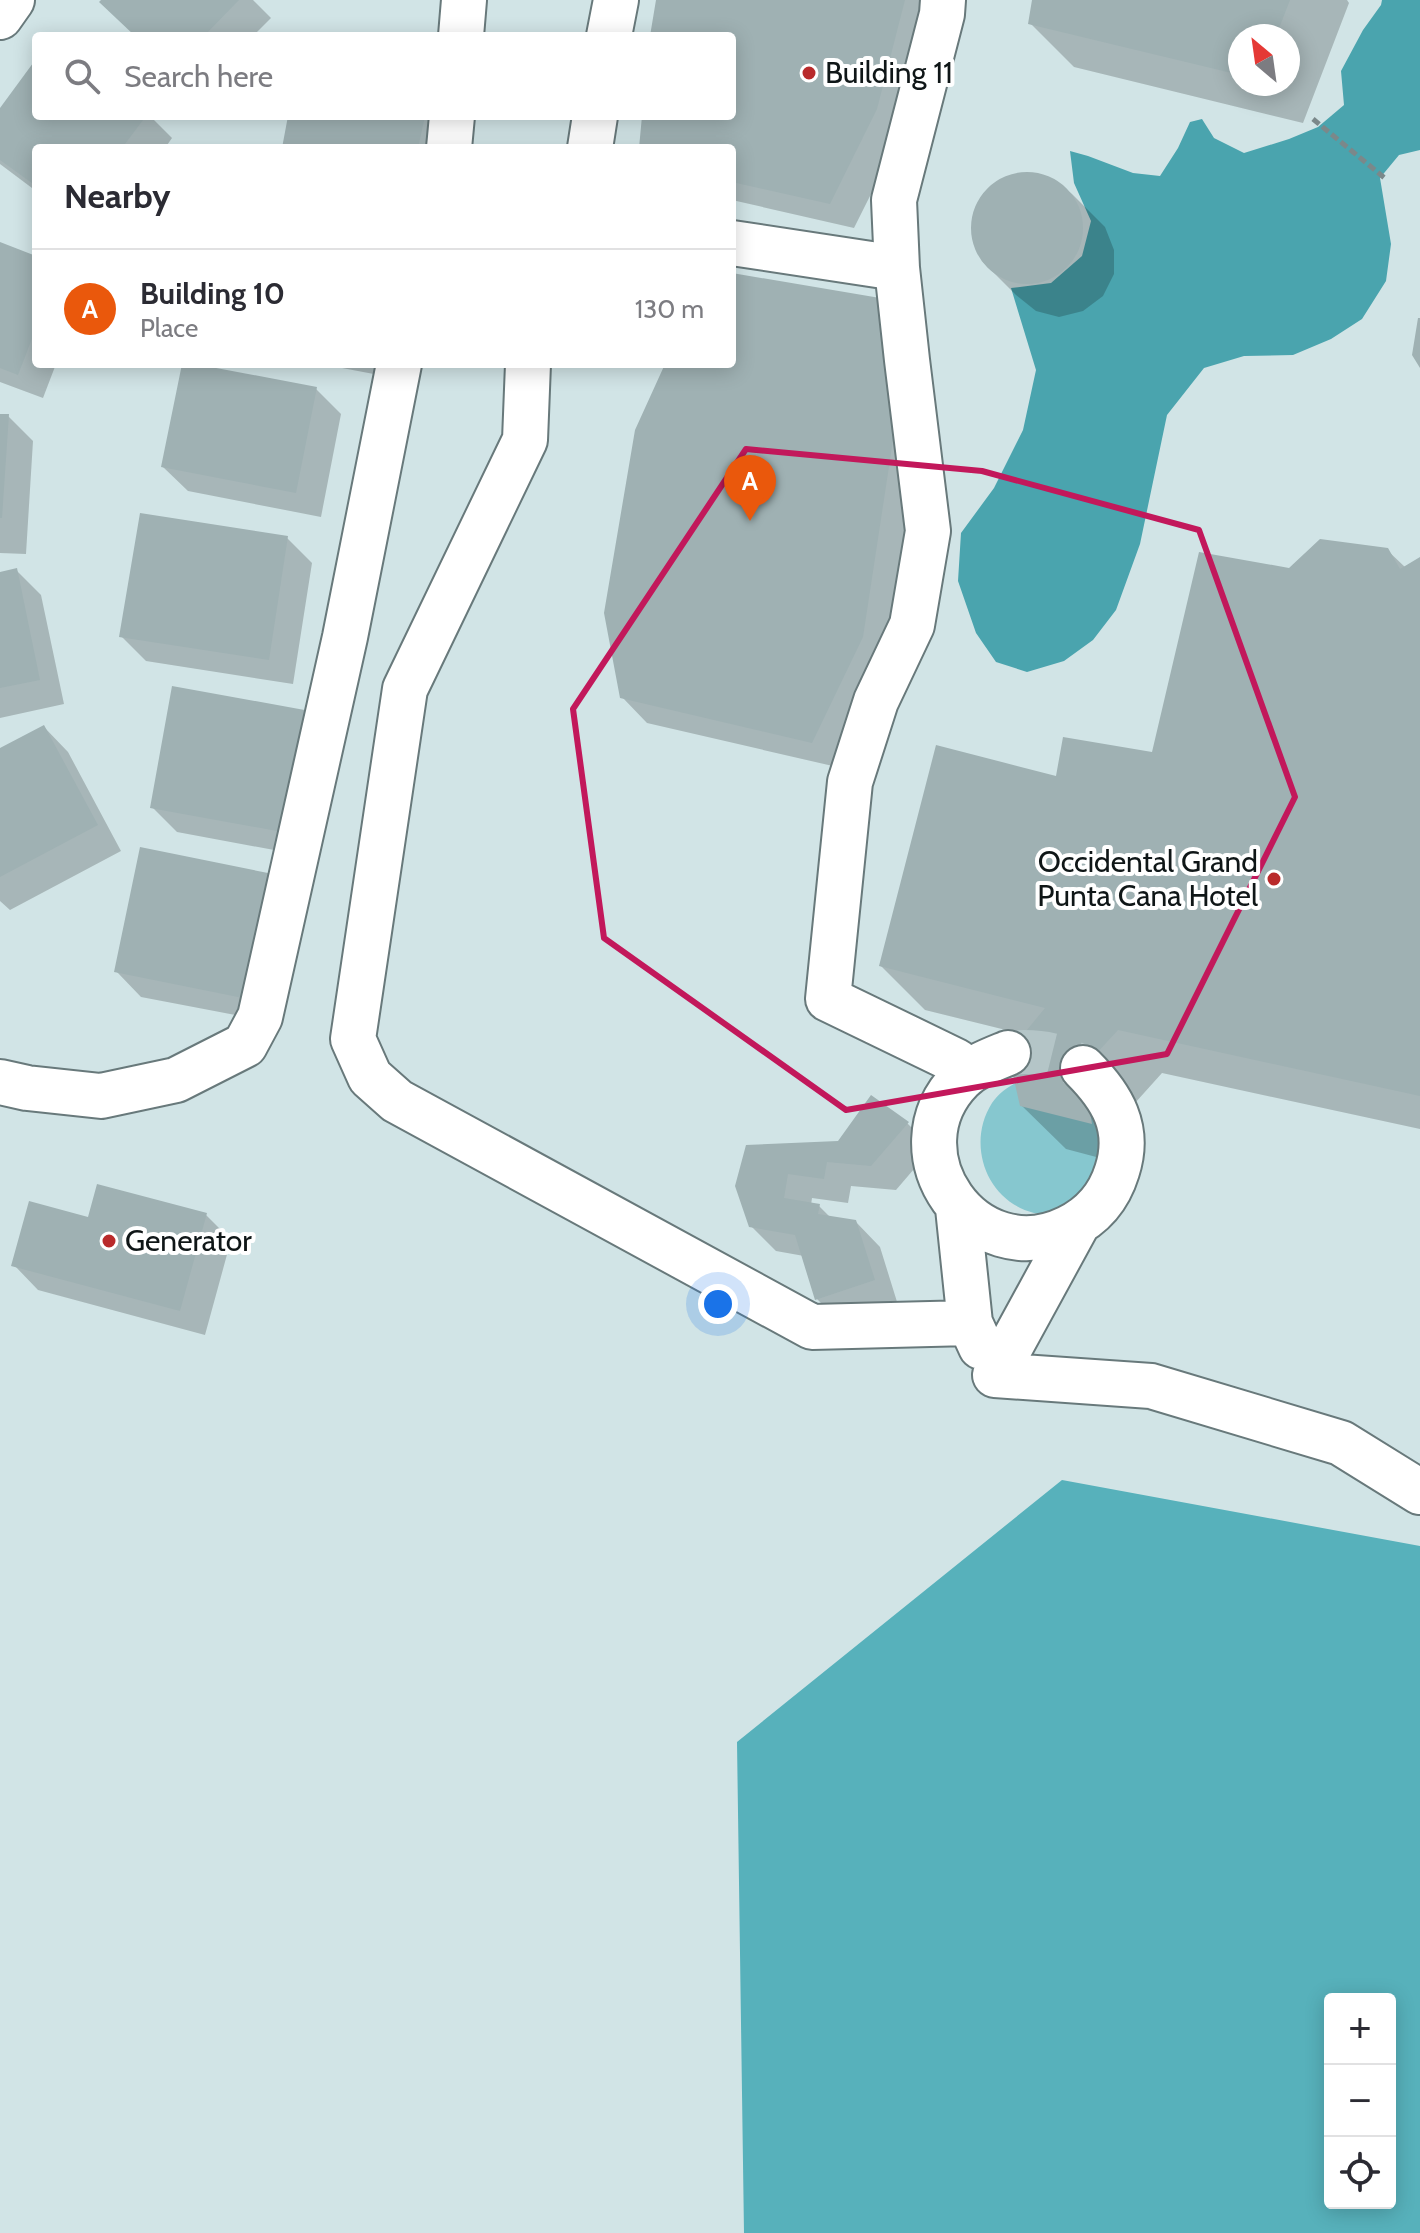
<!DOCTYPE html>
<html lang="en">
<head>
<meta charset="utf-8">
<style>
	body { margin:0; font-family:Cabin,sans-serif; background:#f2f2f3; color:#2b2b33 }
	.controls { position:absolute; right:24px; bottom:24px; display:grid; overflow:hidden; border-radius:8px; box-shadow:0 4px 20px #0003 }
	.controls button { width:72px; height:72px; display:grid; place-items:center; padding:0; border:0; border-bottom:2px solid #e1e1e2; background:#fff; color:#2b2b33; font:40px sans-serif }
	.compass { position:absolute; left:1228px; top:24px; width:72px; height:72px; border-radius:50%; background:#fff; box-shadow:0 4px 20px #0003; rotate:331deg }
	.you { position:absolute; left:718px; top:1304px; width:28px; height:28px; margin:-20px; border:6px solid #fff; border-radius:50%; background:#1a73e8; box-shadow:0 0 0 12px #1a73e833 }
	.badge { display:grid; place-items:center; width:52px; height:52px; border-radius:50%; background:#ea580c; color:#fff; font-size:26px; font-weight:700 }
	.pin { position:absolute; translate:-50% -66px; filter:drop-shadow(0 2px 4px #0008) }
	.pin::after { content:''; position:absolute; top:42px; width:28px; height:24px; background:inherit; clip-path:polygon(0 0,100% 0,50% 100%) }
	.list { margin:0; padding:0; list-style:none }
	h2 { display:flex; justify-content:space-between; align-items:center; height:104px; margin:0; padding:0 32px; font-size:34px }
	h2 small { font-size:26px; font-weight:400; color:#7c7c81 }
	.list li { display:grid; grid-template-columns:52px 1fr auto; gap:24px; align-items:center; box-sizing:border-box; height:120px; padding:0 32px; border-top:2px solid #e1e1e2 }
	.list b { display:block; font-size:30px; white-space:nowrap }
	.list p { margin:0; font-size:26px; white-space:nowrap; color:#7c7c81 }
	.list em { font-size:26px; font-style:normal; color:#7c7c81 }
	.icon { flex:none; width:44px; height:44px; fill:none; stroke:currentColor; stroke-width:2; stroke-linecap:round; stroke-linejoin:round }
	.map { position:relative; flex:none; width:1420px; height:2233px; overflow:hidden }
	.search { position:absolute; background:#fff; box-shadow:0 4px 20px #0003; left:32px; top:32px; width:704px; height:88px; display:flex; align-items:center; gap:20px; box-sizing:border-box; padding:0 28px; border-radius:8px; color:#7c7c81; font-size:30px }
	.panel { position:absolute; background:#fff; box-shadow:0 4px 20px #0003; left:32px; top:144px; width:704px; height:224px; border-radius:8px }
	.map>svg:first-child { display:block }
</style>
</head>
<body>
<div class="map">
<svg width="1420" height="2233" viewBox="0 0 1420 2233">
	<rect width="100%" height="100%" fill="#d1e4e6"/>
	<path fill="#86c7cf" d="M1032,1074L1078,1077L1122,1153L1059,1215C1051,1214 1042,1215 1034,1213C986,1201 966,1144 992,1103C1001,1089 1017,1082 1032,1074Z"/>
	<path fill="#57b1bb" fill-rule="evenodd" d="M1062,1480L1420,1546V2233H744L737,1742ZM1330,1999H1390V2203H1330Z"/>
	<path fill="#4aa4ae" d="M1382,0H1420V150L1399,155L1380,178L1391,244L1386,281L1362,319L1331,339L1293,355L1244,356L1204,368L1167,415L1140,544L1116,610L1093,640L1064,661L1027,672L996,662L976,633L958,581L961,533L994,488L1023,430L1036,370L1011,288L1051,283L1082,256L1091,221L1074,183L1070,151L1088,156L1133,173L1160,176L1178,148L1190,122L1202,119L1214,138L1244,153L1289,139L1318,127L1344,105L1341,71L1363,30L1381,5Z"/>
	<path fill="#0003" fill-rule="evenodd" d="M104,0H253L271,18L253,36H137Z
		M658,0H936L901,134L854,228L732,200V148H641L644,116H732V36H652Z
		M1035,0H1347L1349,3L1303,123L1074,67L1030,23ZM1240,36H1288V84H1240Z
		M36,63V116H150L172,138L165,148H36V191L0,164V111Z
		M290,116H454L447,148H284Z
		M1028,173L1052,179L1072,194L1105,227L1114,250V274L1103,296L1083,311L1059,317L1036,311L1016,295L983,262L973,239V215L984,193L1004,178Z
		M0,244L36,258V364H56L43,398L0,382Z
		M732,275L921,440L887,662L837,767L647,723L622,697L667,364H732Z
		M184,364L316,389L341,414L321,517L188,491L163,467Z
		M321,364H403L400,379Z
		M0,416H8L33,441L26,554L0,553Z
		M287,538L312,563L293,684L146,661L121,636Z
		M1387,550L1406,568L1420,559V1129L1162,1073L1126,1113L1134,1167L1066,1149L1021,1105L1026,1035L925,1010L881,966L1057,778L1154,754L1290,570Z
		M16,570L41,595L64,704L0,718V574Z
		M174,688L312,857L177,832L152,807Z
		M44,727L68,752L121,851L10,910L0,901V751Z
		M141,850L272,1022L141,997L117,972Z
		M907,1123L932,1148L896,1190L851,1186L848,1203L812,1198L811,1205L819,1206L831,1218L855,1221L880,1247L898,1305L842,1324L817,1299L804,1256L776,1251L751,1226L737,1186L839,1143Z
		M206,1215L231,1240L205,1335L38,1290L14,1265L90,1219Z"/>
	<path fill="#9fb1b3" d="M101,0H239L204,36H135L99,2Z
		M656,0H905L877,109L830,204L732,182V148H639L642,116H732V36H650Z
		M1032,0H1290L1276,36H1240V75L1028,24Z
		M36,59V116H146L122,148H36V186L0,160V108Z
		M288,116H425L418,148H282Z
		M971 228a56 56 0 1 1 112 0a56 56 0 1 1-112 0Z
		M0,242L36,256V328L18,375L0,368Z
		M732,273L880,298L897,414L863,637L812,743L620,698L604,613L635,430L665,364H732Z
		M1418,318H1420V368L1412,355Z
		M182,364H195L317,387L296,493L161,467Z
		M0,414H9L2,518H0Z
		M140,513L288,536L269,660L119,637Z
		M1320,539L1388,548L1400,569L1420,557V1096L1118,1030L1083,1068L1092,1124L1020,1106L1008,1053L1045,1008L879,966L936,745L1056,776L1063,737L1152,752L1199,552L1289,568Z
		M17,568L40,680L0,688V572Z
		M172,686L310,711L288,833L150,808Z
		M44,725L98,825L0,877V748Z
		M140,847L273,874L248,999L114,972Z
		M871,1095L909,1122L871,1166L827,1162L824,1179L788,1174L784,1198L820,1204L818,1214L856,1220L875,1280L815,1300L795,1235L749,1227L735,1186L746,1145L838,1141Z
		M97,1184L207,1213L180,1311L11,1266L29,1201L88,1217Z"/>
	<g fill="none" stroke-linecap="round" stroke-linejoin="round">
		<path stroke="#b4c5c7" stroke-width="44" stroke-dasharray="44 22" stroke-linecap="butt" d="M1008,1053C1037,1050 1058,1054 1083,1068"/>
		<g stroke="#68797b" stroke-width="48">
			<path id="minor" d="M943,0L942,14L894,200L897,268L907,360L928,531L912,625L876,701L850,782L828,999L956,1061L960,1080
				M0,17L12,0
				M461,36L464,0
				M609,36L616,0
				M449,148L452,116
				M590,148L595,116
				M732,243L897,268
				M528,364L525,440L405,689L353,1039L370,1077L397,1101L812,1327L970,1323
				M1008,1053C991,1060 974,1066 961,1079C889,1152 974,1274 1068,1228C1093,1216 1109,1197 1117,1171C1131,1128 1112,1097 1083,1068
				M0,1082L27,1088L101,1096L176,1080L245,1045L260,1017L345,637L399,364
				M958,1208L970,1323L981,1347
				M995,1375L1151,1386L1341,1443L1420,1492
				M995,1375L1078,1223"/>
		</g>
		<path stroke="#7b888a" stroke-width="5" stroke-dasharray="8 4" stroke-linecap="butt" d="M1313,119L1387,180"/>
		<use href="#minor" stroke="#fff" stroke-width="44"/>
	</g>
	<path fill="none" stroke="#c2185b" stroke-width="6" stroke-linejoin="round" d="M746,449L982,471L1199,530L1295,797L1167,1054L846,1110L604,938L573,709Z"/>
	<g fill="#b92a2b" stroke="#fff" stroke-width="3">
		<circle cx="809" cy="73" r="8"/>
		<circle cx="1274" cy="879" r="8"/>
		<circle cx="109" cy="1241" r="8"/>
	</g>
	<g text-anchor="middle" stroke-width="8" stroke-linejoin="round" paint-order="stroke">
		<g font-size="30" fill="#0f1617" stroke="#fff" text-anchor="start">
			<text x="825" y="83">Building 11</text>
			<text x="1258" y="872" text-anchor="end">Occidental Grand<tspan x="1258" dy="34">Punta Cana Hotel</tspan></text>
			<text x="125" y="1251">Generator</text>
		</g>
	</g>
</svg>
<div class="controls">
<button>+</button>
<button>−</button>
<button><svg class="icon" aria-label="locate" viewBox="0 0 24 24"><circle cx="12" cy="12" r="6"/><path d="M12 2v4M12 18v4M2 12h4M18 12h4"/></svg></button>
</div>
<svg class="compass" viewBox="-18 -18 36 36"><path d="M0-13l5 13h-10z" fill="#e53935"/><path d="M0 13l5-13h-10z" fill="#7c7c81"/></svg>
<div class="you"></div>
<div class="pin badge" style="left:750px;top:521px">A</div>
<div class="search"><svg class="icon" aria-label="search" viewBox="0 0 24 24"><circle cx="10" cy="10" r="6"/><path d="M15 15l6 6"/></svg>Search here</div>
<section class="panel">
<h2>Nearby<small></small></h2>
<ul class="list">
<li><span class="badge">A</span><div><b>Building 10</b><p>Place</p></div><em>130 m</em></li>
</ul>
</section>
</div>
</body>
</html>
